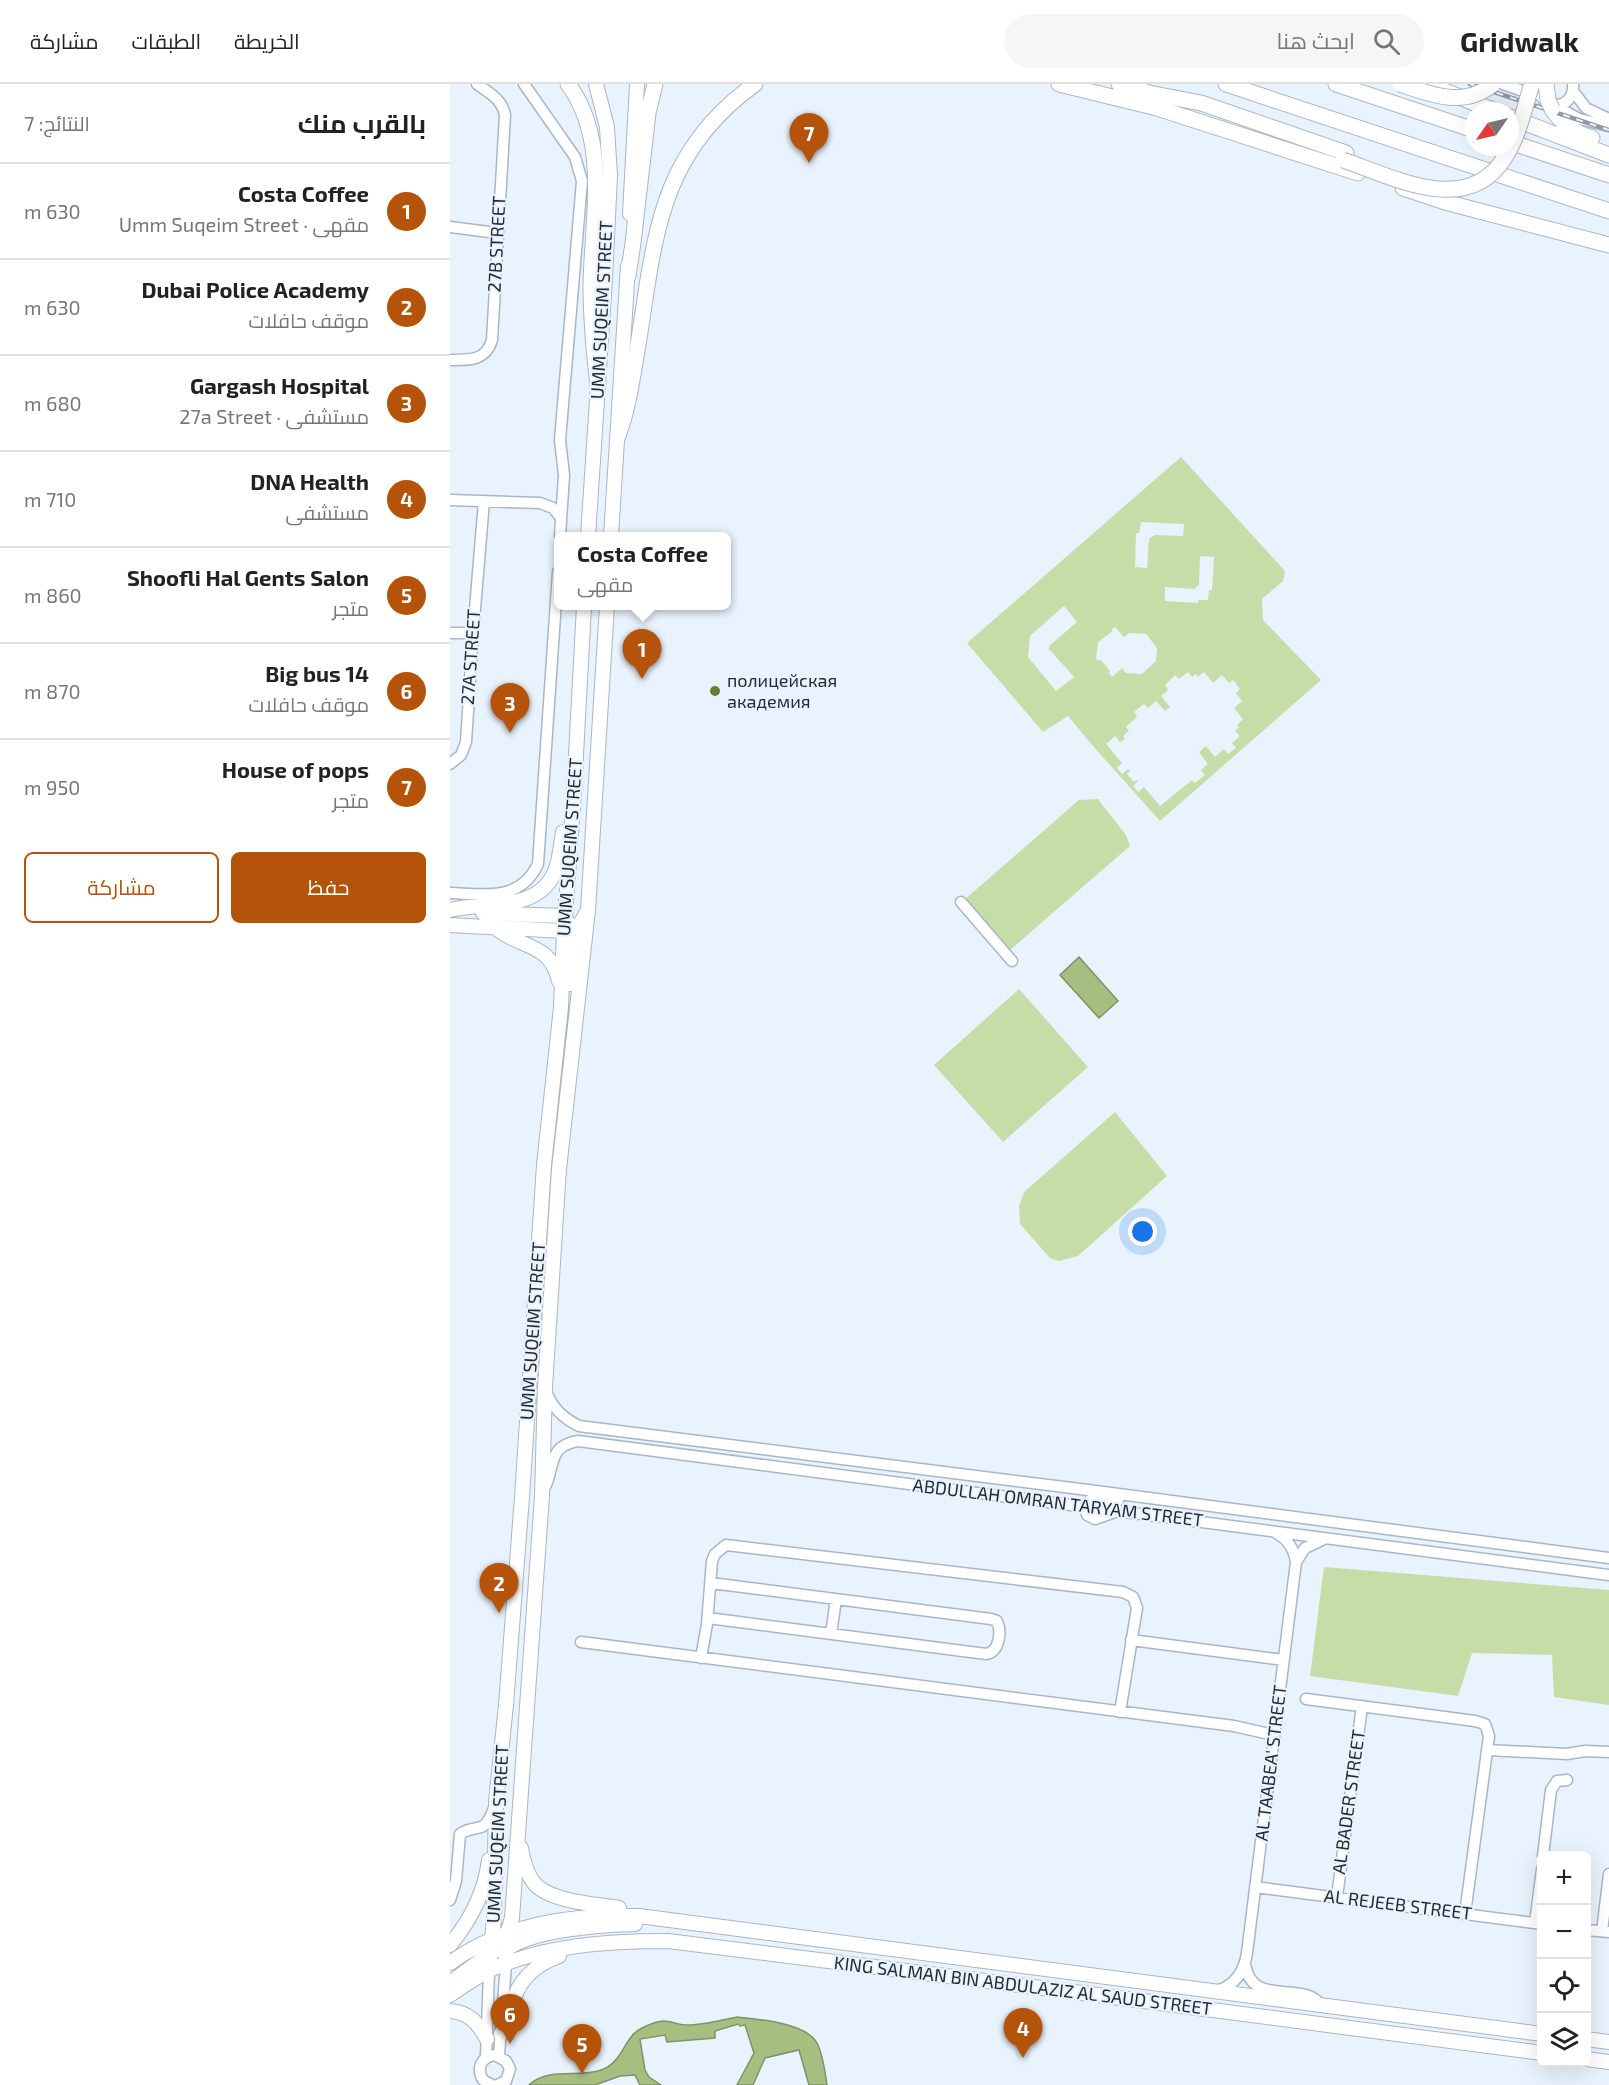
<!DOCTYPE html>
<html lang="ar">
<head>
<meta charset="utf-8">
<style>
	body { margin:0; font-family:"Exo 2",Cairo,sans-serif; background:#f6f6f6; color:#222; direction:rtl }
	.controls { position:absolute; right:18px; bottom:18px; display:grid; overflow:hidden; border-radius:9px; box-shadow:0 6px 24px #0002 }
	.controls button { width:54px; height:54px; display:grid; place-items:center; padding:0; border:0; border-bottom:2px solid #e0e0e0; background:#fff; color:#222; font:30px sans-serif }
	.compass { position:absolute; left:1015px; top:18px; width:54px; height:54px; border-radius:50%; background:#fff; box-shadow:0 6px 24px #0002; rotate:236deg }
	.you { position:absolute; left:693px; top:1148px; width:21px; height:21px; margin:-15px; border:4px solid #fff; border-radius:50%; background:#1a73e8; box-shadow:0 0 0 9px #1a73e833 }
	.badge { display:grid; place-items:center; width:39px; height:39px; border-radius:50%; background:#b45309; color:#fff; font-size:20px; font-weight:700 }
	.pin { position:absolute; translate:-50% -50px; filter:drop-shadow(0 2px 3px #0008) }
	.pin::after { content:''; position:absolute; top:32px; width:21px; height:18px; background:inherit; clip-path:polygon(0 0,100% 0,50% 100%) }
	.popup { position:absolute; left:104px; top:448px; width:177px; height:78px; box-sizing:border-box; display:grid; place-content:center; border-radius:9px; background:#fff; filter:drop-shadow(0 2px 4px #0005); font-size:20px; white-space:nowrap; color:#767676 }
	.popup b { font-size:22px; color:#222 }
	.popup::after { content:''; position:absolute; left:50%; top:100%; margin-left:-12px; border:12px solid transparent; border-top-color:#fff }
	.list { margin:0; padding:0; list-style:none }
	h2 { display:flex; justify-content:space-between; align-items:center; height:78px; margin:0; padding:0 24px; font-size:26px }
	h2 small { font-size:20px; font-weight:400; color:#767676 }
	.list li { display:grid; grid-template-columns:39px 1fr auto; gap:18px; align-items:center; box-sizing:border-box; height:96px; padding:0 24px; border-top:2px solid #e0e0e0 }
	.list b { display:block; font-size:22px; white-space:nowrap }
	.list p { margin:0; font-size:20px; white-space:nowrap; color:#767676 }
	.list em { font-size:20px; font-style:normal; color:#767676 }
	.actions { display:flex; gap:12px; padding:18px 24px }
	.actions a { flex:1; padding:14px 0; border:2px solid #b45309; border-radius:9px; text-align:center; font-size:21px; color:#b45309 }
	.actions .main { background:#b45309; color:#fff }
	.icon { flex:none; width:33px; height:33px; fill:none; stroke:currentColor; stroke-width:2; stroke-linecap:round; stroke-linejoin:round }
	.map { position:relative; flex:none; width:1159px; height:2001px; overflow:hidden; direction:ltr }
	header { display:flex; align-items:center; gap:36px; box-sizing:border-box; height:84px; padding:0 30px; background:#fff; border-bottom:2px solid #e0e0e0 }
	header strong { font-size:28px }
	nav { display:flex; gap:33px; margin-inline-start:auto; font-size:21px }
	.search { width:420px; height:54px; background:#f6f6f6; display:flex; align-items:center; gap:15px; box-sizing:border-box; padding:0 21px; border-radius:33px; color:#767676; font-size:22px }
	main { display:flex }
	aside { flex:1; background:#fff }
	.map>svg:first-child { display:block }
</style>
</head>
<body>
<header>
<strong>Gridwalk</strong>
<div class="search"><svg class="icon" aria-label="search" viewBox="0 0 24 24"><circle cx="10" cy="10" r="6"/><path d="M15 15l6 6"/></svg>ابحث هنا</div>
<nav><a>الخريطة</a><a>الطبقات</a><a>مشاركة</a></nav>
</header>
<main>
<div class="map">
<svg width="1159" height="2001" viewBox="0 0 1159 2001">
	<rect width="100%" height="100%" fill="#e9f3fd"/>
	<path fill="#c7dda7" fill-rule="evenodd" d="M731,373L835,487L833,497L812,515L813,536L871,596L710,737L643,662L618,632L593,648L517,559ZM691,438L734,440L733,452L705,451L699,455L697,484L685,483L686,449H689ZM750,472L764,473L762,506H759L758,516H748V519L715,517V503L744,505L749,501ZM614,522L627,538L599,562V565L624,593L606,607L578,573L580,552ZM665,543L674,553L679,549L696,550L707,564L706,577L692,590L676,589L672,584L662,593L659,589L660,587L650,575L648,577L646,574L648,558L663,547L661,546ZM738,588L742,593L746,590L748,593L754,588L763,599L772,591L779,599L783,596L790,605L786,609L792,617L784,624L793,635L787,641L789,643L785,647L790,652L782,659L786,664L778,670L774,665L765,673L756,662L749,668L758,680L751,686L755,691L745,699L742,696L710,722L694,703L688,708L683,702L688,697L687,696L684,698L677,690L680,687L678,685L672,690L667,684L672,679L656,660L665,652L670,658L675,655L673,652L679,647L676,643L687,633L684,628L694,620L698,624L706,617L715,627L720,623L711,612L718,606L715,601L725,591L729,595Z
		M648,715L676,751L680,762L560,866L514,816L629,716Z
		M569,905L638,983L553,1058L484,981Z
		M665,1028L717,1092L628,1172L609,1177L600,1174L570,1140L569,1122L574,1108Z
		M874,1483L1159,1506V1621L1104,1613L1102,1571L1022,1569L1008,1612L860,1592Z"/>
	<path fill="#a6be80" stroke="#7f9268" stroke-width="1.5" d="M629,873L668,917L649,934L610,891Z
		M287,1933C308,1935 356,1939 367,1959C373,1970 375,1988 377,2001H359L349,1966L315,1974L303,2001H287L304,1969L295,1941L290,1942L288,1940L265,1947V1954L217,1958L215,1951L190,1955L195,1986L199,1993L211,2001H190L185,1991L170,1992L145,2001H79C98,1983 128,1994 151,1986C174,1978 173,1953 192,1944C198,1941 207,1937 214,1937C222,1937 230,1942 241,1941C257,1940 272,1936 287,1933Z"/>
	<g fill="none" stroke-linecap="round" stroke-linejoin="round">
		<g stroke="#a7b7c7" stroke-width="13">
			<path id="minor" d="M74,0L125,73L132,97L110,356L114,391L110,452
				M1053,0L1084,11
				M1089,0C1087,28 1125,28 1123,0
				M1123,7L1136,24L1159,35
				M1104,21L1129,35L1159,42
				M0,143L47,149
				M0,276C19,276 36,277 42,256L55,31C52,15 39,9 27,0
				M0,416L90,419L103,424L111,434
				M0,549H23
				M0,680L11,671L16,658L23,549L34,417
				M0,809C35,810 70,818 88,780L108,488
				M511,818L562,877
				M96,1307C102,1324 113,1334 129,1342L638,1406L1159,1474
				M96,1401C105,1379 99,1362 128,1357L1159,1491
				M665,1428L645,1435L637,1431L635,1422L641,1415L668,1417
				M846,1478L855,1464L872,1456
				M258,1534L536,1570C549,1568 552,1549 547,1537L541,1535L261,1499
				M381,1550L386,1515
				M681,1556L834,1576
				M131,1558L784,1642L824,1651
				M251,1574L257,1540L262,1477L265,1470L276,1461L673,1508L683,1513L687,1524L670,1628
				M856,1615L1025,1637L1035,1640L1039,1652L1015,1830
				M1037,1666L1117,1670L1135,1667L1159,1668
				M1093,1772L1101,1706L1107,1697L1117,1696
				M805,1803L1092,1840
				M887,1813L912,1622
				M0,1816L6,1797L10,1750C27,1738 33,1754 44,1724
				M1085,1839L1092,1785
				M1136,1846L1159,1848
				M1152,1847L1159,1790
				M795,1880C802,1925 852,1895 871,1921
				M766,1907C785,1902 794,1888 797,1869L846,1478C844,1465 838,1455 826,1449
				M49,1971L56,1880
				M36,1973L39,1887
				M42,2001L33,1996C26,1984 31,1973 45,1971L56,1977L60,1985L56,1997L47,2001"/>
		</g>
		<g stroke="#a7b7c7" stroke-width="16">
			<path id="major" d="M180,130L187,0
				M138,452L155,195L160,92L157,43L146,0
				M161,452L178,182
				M0,826C36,817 90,829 106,785C110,773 111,760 113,748
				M33,829L114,832
				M117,837L124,856L120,900
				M0,841L114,847L130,840L137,828
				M45,843C69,865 101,858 109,897
				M71,1764C73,1776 76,1789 84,1799C100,1818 146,1820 169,1824
				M0,1861C20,1837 35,1808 39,1776
				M53,1868C78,1845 152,1841 185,1840
				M0,1879C54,1840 124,1830 189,1832L1092,1950
				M56,1880L57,1850L62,1834L92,1412L95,1303L109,1085L138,826L157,522
				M39,1887L44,1834L46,1718L56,1621L72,1413L94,1081L111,923L114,847L124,708L134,522
				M0,1899L45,1866
				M0,1911C13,1902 26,1893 40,1886C94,1861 159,1857 218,1857L632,1909L1092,1969
				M0,1927C19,1928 28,1939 37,1955
				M51,1950C58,1940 60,1931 63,1918C69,1895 87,1880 109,1872
				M1136,1955L1159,1958
				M1136,1975L1159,1978"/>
		</g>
		<g stroke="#a7b7c7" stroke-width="17">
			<path id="highway" d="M118,0C160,57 142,135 141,201C141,235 144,268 148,301
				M609,0L707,24L908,89
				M669,0L699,9L751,19L896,69
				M776,0L1159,127
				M886,0L1024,46
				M977,0L1045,27
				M1102,25C1112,40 1124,49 1142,54
				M1060,33L1159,71
				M1060,58L1159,91
				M953,104L995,118L1159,161
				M178,192L183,159L198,29L205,0
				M168,352C178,325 182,296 187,267C205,157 206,71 305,0"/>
		</g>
		<use href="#minor" stroke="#fff" stroke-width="10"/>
		<use href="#major" stroke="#fff" stroke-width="14"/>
		<use href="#highway" stroke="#fff" stroke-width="15"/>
		<g stroke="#8f98a0" stroke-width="4.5">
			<path id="rail" d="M1020,0L1159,46"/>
		</g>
		<use href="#rail" stroke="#e9f3fd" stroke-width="2" stroke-dasharray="7" stroke-linecap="butt"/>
		<g stroke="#a7b7c7" stroke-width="17" stroke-linecap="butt">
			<path id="highway-bridge" d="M950,0C981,11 1015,24 1043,0
				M1096,0L1098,16L1102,25
				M893,76C943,93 1018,134 1055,73C1069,52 1074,24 1082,0"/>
		</g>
		<use href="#highway-bridge" stroke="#fff" stroke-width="15"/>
	</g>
	<circle fill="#647f33" stroke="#e9f3fd" stroke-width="2" cx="265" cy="607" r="6"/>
	<g text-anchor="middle" stroke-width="4.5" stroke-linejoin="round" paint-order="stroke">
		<g font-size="18" fill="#242a31" stroke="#e9f3fd">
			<text transform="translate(47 160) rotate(-87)" y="6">27B STREET</text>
			<text transform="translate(152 226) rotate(-87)" y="6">UMM SUQEIM STREET</text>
			<text transform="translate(21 573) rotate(-86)" y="6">27A STREET</text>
			<text transform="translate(120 763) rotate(-86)" y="6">UMM SUQEIM STREET</text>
			<text transform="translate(83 1247) rotate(-86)" y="6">UMM SUQEIM STREET</text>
			<text transform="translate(608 1419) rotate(7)" y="6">ABDULLAH OMRAN TARYAM STREET</text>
			<text transform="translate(821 1679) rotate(-83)" y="6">AL TAABEA' STREET</text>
			<text transform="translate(899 1718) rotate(-82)" y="6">AL BADER STREET</text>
			<text transform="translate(48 1750) rotate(-87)" y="6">UMM SUQEIM STREET</text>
			<text transform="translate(948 1821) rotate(7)" y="6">AL REJEEB STREET</text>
			<text transform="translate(573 1902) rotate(7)" y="6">KING SALMAN BIN ABDULAZIZ AL SAUD STREET</text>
		</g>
		<g font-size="18" fill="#242a31" stroke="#e9f3fd" text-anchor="start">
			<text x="277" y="603">полицейская<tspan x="277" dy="21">академия</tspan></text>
		</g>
	</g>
</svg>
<div class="controls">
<button>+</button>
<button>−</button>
<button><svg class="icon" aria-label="locate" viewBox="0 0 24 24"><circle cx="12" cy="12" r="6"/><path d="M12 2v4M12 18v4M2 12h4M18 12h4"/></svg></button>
<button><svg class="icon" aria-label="layers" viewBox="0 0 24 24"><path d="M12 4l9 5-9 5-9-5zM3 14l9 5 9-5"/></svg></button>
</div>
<svg class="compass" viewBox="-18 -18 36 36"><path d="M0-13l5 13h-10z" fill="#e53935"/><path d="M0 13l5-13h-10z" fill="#767676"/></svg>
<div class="you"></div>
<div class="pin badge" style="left:192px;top:595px">1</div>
<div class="popup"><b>Costa Coffee</b>مقهى</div>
<div class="pin badge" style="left:49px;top:1529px">2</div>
<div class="pin badge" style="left:60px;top:649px">3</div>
<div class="pin badge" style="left:573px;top:1974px">4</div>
<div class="pin badge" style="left:132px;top:1990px">5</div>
<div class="pin badge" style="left:60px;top:1960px">6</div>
<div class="pin badge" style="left:359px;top:79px">7</div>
</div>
<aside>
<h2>بالقرب منك<small>النتائج: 7</small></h2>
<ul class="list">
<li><span class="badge">1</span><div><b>Costa Coffee</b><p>مقهى · Umm Suqeim Street</p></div><em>630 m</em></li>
<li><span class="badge">2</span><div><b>Dubai Police Academy</b><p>موقف حافلات</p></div><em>630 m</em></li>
<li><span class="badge">3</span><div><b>Gargash Hospital</b><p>مستشفى · 27a Street</p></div><em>680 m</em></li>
<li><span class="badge">4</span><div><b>DNA Health</b><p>مستشفى</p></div><em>710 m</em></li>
<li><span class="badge">5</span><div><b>Shoofli Hal Gents Salon</b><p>متجر</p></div><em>860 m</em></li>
<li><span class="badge">6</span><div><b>Big bus 14</b><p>موقف حافلات</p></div><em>870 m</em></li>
<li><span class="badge">7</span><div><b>House of pops</b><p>متجر</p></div><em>950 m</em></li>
</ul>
<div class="actions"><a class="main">حفظ</a><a>مشاركة</a></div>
</aside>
</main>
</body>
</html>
